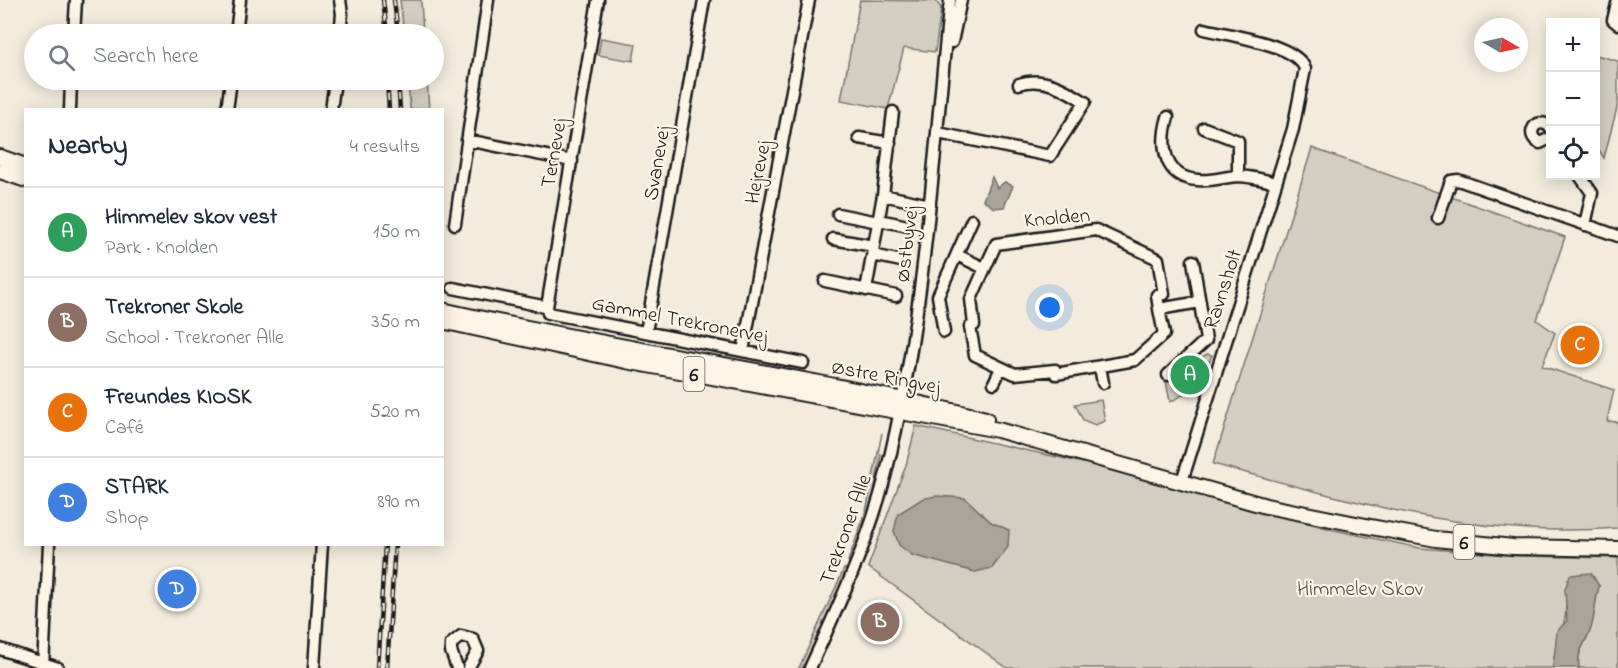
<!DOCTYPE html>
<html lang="en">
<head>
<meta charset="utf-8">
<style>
	body { margin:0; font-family:"Indie Flower",sans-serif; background:#f6f6f7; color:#1f2937 }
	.controls { position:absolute; right:18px; top:18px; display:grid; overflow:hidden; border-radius:0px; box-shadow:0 3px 15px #0003 }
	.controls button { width:54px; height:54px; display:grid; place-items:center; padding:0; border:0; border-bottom:2px solid #e0e1e3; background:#fff; color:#1f2937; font:30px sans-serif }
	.compass { position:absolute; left:1474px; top:18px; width:54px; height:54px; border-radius:50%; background:#fff; box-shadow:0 3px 15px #0003; rotate:99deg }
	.you { position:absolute; left:1050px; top:308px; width:21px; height:21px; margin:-15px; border:4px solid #fff; border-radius:50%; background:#1a73e8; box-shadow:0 0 0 9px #1a73e833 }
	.badge { display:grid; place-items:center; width:39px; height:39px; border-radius:50%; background:#111827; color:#fff; font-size:20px; font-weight:700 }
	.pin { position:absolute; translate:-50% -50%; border:3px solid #fff; box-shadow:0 2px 6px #0006 }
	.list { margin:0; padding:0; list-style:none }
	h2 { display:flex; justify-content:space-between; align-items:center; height:78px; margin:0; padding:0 24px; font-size:26px }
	h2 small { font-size:20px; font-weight:400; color:#747a83 }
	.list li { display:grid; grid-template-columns:39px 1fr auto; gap:18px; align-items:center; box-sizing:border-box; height:90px; padding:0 24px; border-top:2px solid #e0e1e3 }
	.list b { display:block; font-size:22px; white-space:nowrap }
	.list p { margin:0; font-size:20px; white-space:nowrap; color:#747a83 }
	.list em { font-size:20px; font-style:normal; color:#747a83 }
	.icon { flex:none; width:33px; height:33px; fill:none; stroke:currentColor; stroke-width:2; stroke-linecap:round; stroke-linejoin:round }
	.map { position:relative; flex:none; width:1618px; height:668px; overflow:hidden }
	.search { position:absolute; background:#fff; box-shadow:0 3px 15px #0003; left:24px; top:24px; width:420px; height:66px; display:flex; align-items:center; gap:15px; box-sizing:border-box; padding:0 21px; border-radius:33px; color:#747a83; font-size:22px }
	.panel { position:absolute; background:#fff; box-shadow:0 3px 15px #0003; left:24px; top:108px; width:420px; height:438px; border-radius:0px }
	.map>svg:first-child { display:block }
</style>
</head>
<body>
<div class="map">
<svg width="1618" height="668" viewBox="0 0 1618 668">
	<rect width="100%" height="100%" fill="#f3ecdd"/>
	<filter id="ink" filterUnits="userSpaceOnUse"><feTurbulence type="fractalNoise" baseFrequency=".0167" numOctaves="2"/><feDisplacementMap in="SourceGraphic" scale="12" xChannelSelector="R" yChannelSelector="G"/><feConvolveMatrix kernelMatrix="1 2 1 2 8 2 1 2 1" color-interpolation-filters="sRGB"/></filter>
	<g filter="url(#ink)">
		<path fill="#d3cec1" stroke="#78756e" stroke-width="1.5" d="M400,0H421L423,34H404Z
			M860,0L936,1L941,8L935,52L904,48L888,109L841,100Z
			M601,38L636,44L633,61L598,55Z
			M1596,55L1618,61V104L1604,158L1596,145Z
			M408,80H427L429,109H410Z
			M1312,148L1565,237L1537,320L1555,333L1542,366L1614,390L1607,421L1618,422V528C1476,540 1349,500 1213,464Z
			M1207,354L1212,355C1203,379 1193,391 1170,402L1166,381Z
			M1101,400L1105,421L1095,425L1083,420L1075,404Z
			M916,426L1102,467L1334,530L1420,548L1518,556L1618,558V668H1579C1576,651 1586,643 1591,628C1595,615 1595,600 1599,586L1566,606C1567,628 1553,645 1553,668H1007L868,567L906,465Z
			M882,433L878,453L881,454L871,509L850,565L848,561L866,511Z
			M849,568L807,661L804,668H799L844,569Z"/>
		<path fill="#aaa59b" stroke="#716e68" stroke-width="1.5" d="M992,177L997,188L1005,182L1013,186L1004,207L994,208L983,200Z
			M936,496L965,498L991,522L1009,530L1008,547L992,568L975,572L912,555L899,545L894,531L898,514L922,499Z
			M1591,573L1599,586C1595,600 1595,615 1591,628C1586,643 1576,651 1579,668H1553L1557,631L1567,621L1565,589L1570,575Z"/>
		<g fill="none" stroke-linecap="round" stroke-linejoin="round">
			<g stroke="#1c1c1c" stroke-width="15">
				<path id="minor" d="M340,0L342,14L340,34
					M598,0L547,307L548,313L803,363
					M1618,0L1613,20L1618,24
					M74,34L76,0
					M236,34L240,0
					M952,42L961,0
					M70,110L71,80
					M227,110L231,80
					M331,110L335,80
					M1168,117C1160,145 1163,178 1198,180C1212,182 1226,176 1240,176C1252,177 1265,180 1276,183
					M1550,127C1537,115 1523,135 1540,143L1550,138
					M1204,128L1238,141V176
					M938,133L1050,156L1085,102C1065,89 1043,76 1019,84
					M859,138L890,143
					M467,140L572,161
					M1580,176L1592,193L1585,225
					M883,195L930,205
					M838,214L878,222
					M1438,218L1451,181L1458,180L1618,236
					M879,220L908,226
					M455,224L488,0
					M833,239L874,246
					M873,255L901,261
					M957,255L984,268
					M825,281L896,296
					M453,288L547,307
					M866,290L883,195L893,112
					M1159,309L1164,334L1135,360L1056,374L1055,370L1015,374L975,355L970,327L974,325L971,299L996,244L1096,230L1158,259L1164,294L1157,295L1159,309L1200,302
					M646,332L704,0
					M944,332L938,296L972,220
					M743,351L809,0
					M1100,367L1103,383
					M1168,375L1206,340L1193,261
					M994,383L1001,368
					M1182,481L1293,129L1305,69C1297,44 1228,35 1204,29
					M0,649L58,668
					M43,668L49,544
					M314,668L322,544
					M457,668L451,651V644L461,636L473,639L478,651L468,668
					M810,668C839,605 869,541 886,473C925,318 933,158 950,0"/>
			</g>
			<g stroke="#1c1c1c" stroke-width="18">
				<path id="major" d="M0,157L26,166
					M0,171L26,180
					M442,310C623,351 806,375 986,419
					M442,321L626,361L998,430L1266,506L1371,527L1436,539L1513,547L1618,549"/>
			</g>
			<use href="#minor" stroke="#fcf5e5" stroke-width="10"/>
			<use href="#major" stroke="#fcf5e5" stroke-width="14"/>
			<g stroke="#1c1c1c" stroke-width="4.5">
				<path id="rail" d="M383,0L387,34
					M394,0L398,34
					M387,80L389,110
					M398,80L400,110
					M377,668L385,544
					M387,668L395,544"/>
			</g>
			<use href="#rail" stroke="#fcf5e5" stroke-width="2" stroke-dasharray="7" stroke-linecap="butt"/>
		</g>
	</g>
	<g text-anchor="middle" stroke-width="4.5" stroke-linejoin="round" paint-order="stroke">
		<g fill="#fcf5e5" stroke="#5f5d58" stroke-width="1.5">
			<rect x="683.5" y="357" width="21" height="34" rx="4.5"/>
			<rect x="1453.5" y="525" width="21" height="34" rx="4.5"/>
		</g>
		<g font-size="20" font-weight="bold" fill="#1c1c1c">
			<text x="694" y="381">6</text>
			<text x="1464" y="549">6</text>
		</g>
		<g font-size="21" fill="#1c1c1c" stroke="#fcf5e5">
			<text transform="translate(553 153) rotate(-80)" y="7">Ternevej</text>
			<text transform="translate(656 163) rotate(-80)" y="7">Svanevej</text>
			<text transform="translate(757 172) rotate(-79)" y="7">Hejrevej</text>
			<text transform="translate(1057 217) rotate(-5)" y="7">Knolden</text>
			<text transform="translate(906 244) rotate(-83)" y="7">Østbyvej</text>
			<text transform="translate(1222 289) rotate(-72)" y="7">Ravnsholt</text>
			<text transform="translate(680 319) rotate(11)" y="7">Gammel Trekronervej</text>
			<text transform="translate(886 376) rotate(11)" y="7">Østre Ringvej</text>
			<text transform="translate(845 529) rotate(-70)" y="7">Trekroner Alle</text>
		</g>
		<g font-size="21" fill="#53514e" stroke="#fcf5e5">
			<text x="1360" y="595">Himmelev Skov</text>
		</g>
	</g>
</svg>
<div class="controls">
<button>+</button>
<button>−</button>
<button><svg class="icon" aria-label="locate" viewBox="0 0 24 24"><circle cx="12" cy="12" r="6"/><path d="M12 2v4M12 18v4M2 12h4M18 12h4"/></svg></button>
</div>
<svg class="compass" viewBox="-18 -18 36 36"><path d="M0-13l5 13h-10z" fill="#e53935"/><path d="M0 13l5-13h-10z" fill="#747a83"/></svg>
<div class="you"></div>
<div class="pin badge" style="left:1190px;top:375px;background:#2e9e5b">A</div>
<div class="pin badge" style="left:880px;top:622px;background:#8d6e63">B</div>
<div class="pin badge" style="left:1580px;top:345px;background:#e8710a">C</div>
<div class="pin badge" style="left:177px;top:589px;background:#3f7fe0">D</div>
<div class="search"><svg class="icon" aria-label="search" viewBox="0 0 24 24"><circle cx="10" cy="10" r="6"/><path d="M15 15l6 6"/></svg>Search here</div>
<section class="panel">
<h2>Nearby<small>4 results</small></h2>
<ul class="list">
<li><span class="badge" style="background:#2e9e5b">A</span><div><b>Himmelev skov vest</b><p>Park · Knolden</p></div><em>150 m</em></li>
<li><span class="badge" style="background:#8d6e63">B</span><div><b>Trekroner Skole</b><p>School · Trekroner Alle</p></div><em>350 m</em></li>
<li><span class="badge" style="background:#e8710a">C</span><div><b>Freundes KIOSK</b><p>Café</p></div><em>520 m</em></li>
<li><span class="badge" style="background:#3f7fe0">D</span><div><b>STARK</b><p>Shop</p></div><em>890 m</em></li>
</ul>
</section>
</div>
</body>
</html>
